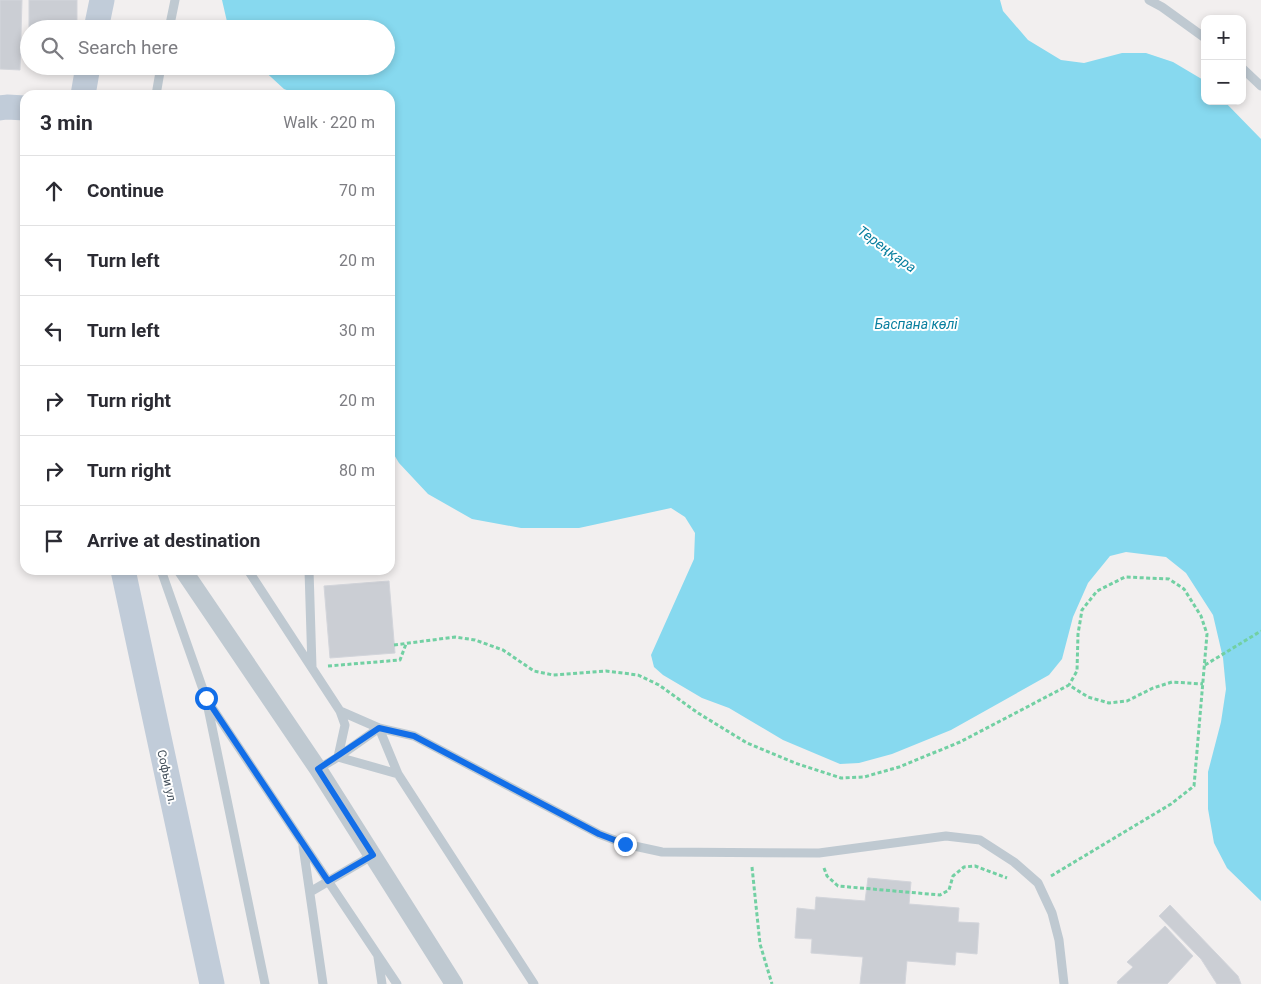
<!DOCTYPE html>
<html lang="en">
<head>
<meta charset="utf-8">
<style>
	body { margin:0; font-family:Roboto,sans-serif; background:#f2f2f3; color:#2b2b33 }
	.controls { position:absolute; right:15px; top:15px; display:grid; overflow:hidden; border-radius:10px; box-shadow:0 2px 8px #0003 }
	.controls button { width:45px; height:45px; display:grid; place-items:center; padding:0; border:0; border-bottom:1px solid #e1e1e2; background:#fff; color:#2b2b33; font:25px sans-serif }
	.stop { position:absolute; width:15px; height:15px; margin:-11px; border:4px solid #126ee8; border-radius:50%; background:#fff }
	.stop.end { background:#126ee8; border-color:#fff; box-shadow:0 1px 5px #0008 }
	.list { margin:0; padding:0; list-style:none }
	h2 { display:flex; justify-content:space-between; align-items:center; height:65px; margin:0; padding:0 20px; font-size:21px }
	h2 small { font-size:16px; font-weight:400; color:#7c7c81 }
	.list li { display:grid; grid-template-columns:32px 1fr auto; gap:15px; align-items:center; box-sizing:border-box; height:70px; padding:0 20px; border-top:1px solid #e1e1e2 }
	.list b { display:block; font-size:19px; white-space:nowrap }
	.list em { font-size:16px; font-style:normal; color:#7c7c81 }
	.icon { flex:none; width:28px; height:28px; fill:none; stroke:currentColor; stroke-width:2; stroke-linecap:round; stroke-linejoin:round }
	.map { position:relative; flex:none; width:1261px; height:984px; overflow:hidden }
	.search { position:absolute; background:#fff; box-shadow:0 2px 8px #0003; left:20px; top:20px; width:375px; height:55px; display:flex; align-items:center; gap:12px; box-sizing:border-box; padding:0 18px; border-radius:28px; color:#7c7c81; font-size:19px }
	.panel { position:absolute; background:#fff; box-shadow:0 2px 8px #0003; left:20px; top:90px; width:375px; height:485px; border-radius:15px }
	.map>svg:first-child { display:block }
</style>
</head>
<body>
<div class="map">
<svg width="1261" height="984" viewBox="0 0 1261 984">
	<rect width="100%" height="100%" fill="#f2efef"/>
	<path fill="#87d9ef" d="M222,0H1000L1003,11L1028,40L1061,60L1084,63L1122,53H1146L1173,62L1205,81V101H1224L1261,139V901L1227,868L1214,843L1208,809V772L1221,722L1226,689L1223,658L1213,615L1186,573L1166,557L1126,552L1110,556L1088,583L1073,617L1062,659L1049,675L951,730L892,754L859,763L840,764L783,740L729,708L702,698L663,675L654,667L651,655L694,559L695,533L685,517L671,508L579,528H521L472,519L428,494L399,463L390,448V95H300L284,89L259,66H386V29H230L228,26Z"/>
	<path fill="#cbced4" stroke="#d3d5db" d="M0,0H22L20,70L0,69Z
		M29,0H77V29H29V31Z
		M389,581L395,653L330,658L324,586Z
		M868,878L911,882L909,904L959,908L958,922L979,923L977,954L956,952L955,965L907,961L905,984H860L863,957L811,953L812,939L795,938L797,908L815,910L816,897L865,901Z
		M1170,905L1238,976L1241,984H1217L1201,959L1159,916Z
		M1165,926L1193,956L1167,984H1118L1117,982L1133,967L1127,962Z"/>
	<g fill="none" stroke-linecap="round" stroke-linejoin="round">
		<path stroke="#72d0a3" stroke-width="3" stroke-dasharray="4 2.5" stroke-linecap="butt" d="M394,645L455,637L475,640L503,650L534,671L553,675L606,671L638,675L659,685L698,713L747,743L795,763L841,778L864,777L899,767L960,742L1069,685L1088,697L1109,703L1127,701L1153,688L1172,682L1203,684
			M1205,665L1261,631
			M328,666L400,660L406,644
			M752,867L760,944L772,984
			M824,868L827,876L838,886L940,895L949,890L953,876L964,867L975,866L1007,878
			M1051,876L1171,804L1194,786L1207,634L1201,616L1184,589L1169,579L1125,577L1097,591L1082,610L1078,634L1077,671L1069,685"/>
		<path stroke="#bfc9d1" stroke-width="9" d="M1149,0L1162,7L1205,38
			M169,29L175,0
			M1242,68L1261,86
			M156,95L161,66
			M161,570L206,698L265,984
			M248,570L340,711L379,728L398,774L534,984
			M309,570L312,667
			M209,703L397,984
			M340,711L345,725L338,757L398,774
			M318,769L338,757L379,728L414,736L599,834L625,844L662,852L819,853L946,836L980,840L1014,862L1038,883L1052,913L1059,940L1064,984
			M303,846L323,984
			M310,892L373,855
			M378,957L382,984"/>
		<path stroke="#bfc9d1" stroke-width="18" d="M183,570L318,769L454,984"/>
		<path stroke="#c1ccd9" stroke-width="25" d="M96,29L102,0
			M83,95L88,66
			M0,108L7,107L25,108
			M123,570L212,984"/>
	</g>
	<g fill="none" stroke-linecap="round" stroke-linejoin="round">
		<path stroke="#126ee8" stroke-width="6" d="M206,698L328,881L373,855L318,769L379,728L414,736L599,834L625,844"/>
	</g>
	<g text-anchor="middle" stroke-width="4" stroke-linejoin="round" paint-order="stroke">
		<g font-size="12" fill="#46525d" stroke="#fff">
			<text transform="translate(167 777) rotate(78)" y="4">Софьи ул.</text>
		</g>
		<g font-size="14" font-style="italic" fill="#087f9f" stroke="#fff">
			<text transform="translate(887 249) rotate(36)" y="5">Тереңқара</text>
			<text x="916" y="329">Баспана көлі</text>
		</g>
	</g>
</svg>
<div class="controls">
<button>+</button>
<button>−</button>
</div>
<div class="stop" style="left:206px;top:698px"></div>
<div class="stop end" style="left:625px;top:844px"></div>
<div class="search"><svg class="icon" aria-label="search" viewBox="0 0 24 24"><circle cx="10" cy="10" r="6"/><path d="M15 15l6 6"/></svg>Search here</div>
<section class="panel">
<h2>3 min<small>Walk · 220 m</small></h2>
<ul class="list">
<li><svg class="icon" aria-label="ahead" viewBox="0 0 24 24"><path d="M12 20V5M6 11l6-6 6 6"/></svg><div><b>Continue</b></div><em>70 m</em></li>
<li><svg class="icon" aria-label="left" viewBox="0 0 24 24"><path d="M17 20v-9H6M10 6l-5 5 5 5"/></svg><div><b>Turn left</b></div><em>20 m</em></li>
<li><svg class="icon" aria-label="left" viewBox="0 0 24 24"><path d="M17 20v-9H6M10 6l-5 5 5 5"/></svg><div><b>Turn left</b></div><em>30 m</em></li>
<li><svg class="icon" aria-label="right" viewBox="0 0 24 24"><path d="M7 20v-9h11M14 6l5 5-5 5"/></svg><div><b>Turn right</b></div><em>20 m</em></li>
<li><svg class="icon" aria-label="right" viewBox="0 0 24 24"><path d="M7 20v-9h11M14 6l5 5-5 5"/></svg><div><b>Turn right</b></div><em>80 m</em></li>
<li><svg class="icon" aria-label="arrive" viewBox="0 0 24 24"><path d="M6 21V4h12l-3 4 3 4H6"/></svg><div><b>Arrive at destination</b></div></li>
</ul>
</section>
</div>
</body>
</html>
